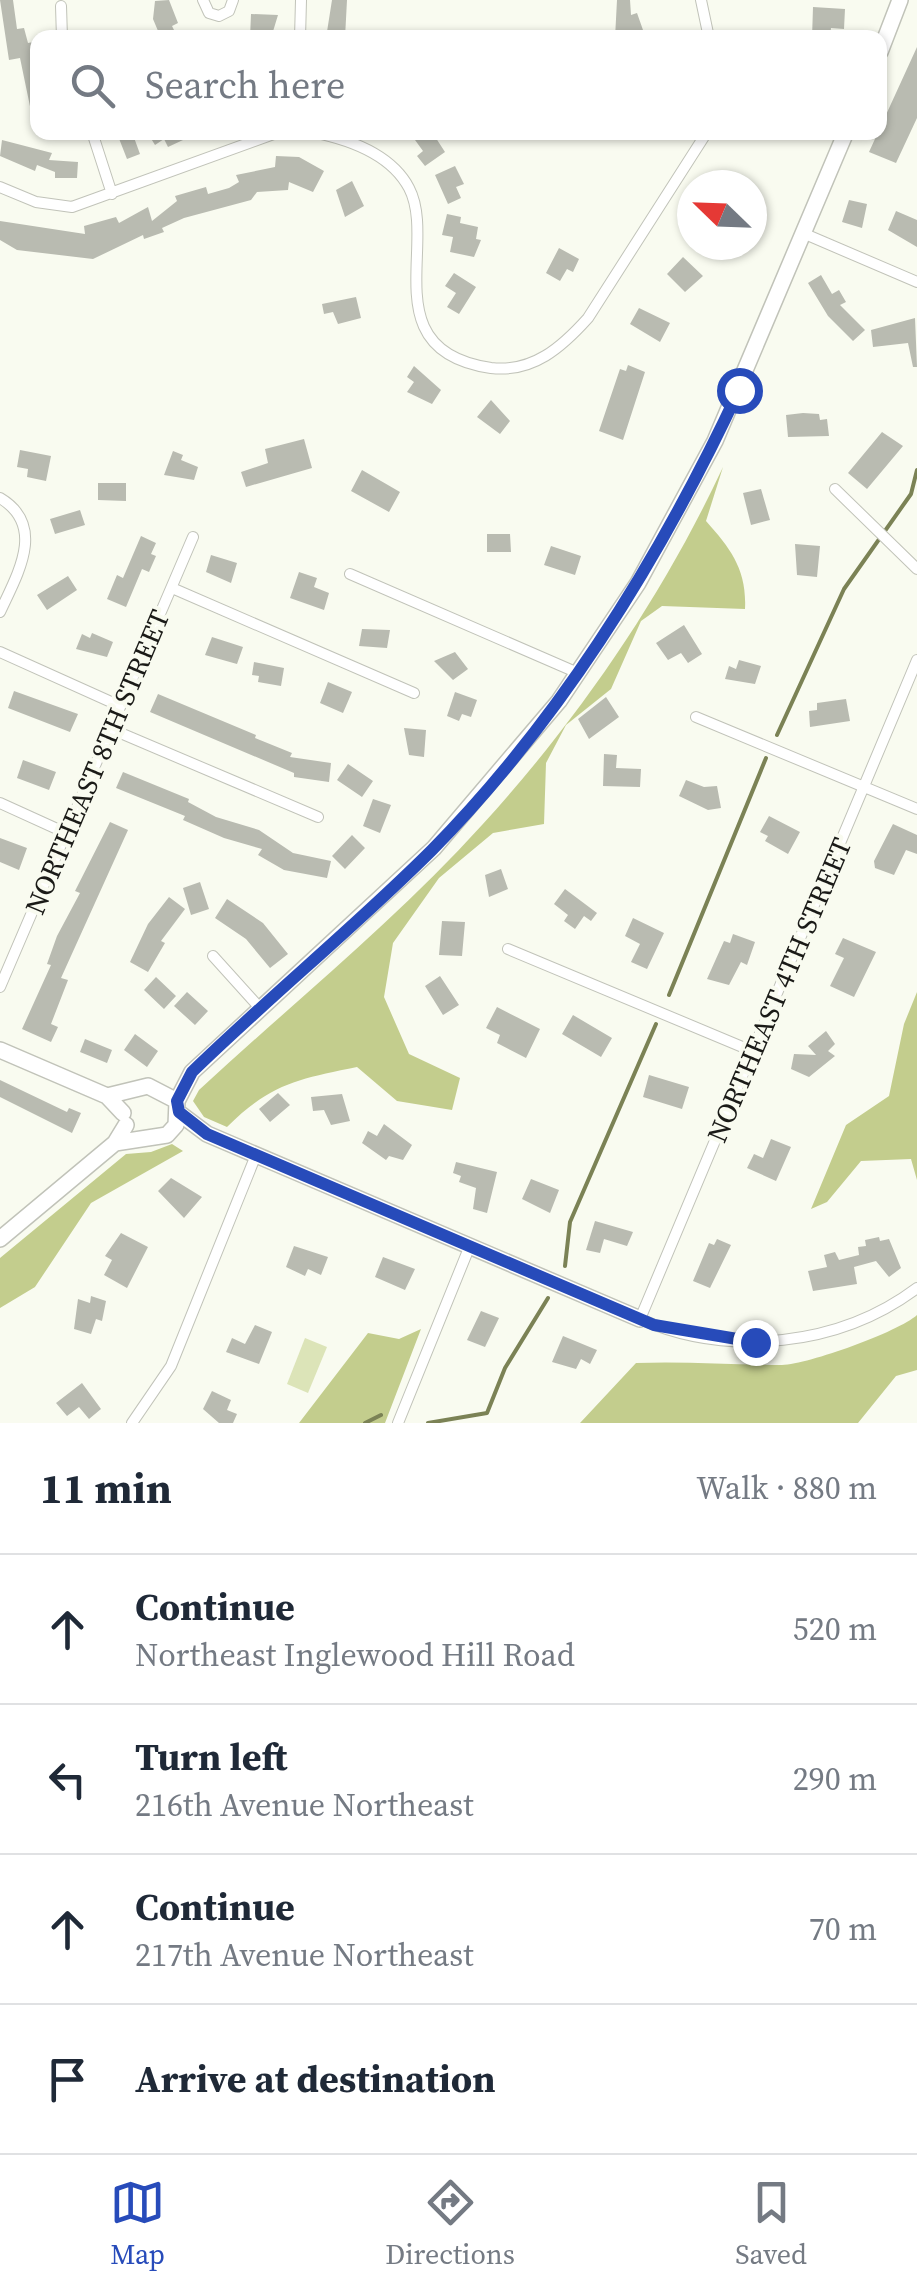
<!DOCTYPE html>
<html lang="en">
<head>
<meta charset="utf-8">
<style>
	body { margin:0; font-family:"Source Serif 4",serif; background:#f6f6f7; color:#1f2937 }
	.compass { position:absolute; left:677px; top:170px; width:90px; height:90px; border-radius:50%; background:#fff; box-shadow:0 2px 8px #0004; rotate:293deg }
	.stop { position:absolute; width:30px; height:30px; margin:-22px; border:8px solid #274bba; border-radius:50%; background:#fff }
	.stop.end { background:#274bba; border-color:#fff; box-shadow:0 2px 10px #0008 }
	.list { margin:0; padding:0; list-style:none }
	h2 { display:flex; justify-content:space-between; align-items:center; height:130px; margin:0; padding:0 40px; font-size:42px }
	h2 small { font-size:32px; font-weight:400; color:#747a83 }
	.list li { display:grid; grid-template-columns:65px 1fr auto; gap:30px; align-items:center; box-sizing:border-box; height:150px; padding:0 40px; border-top:2px solid #e0e1e3 }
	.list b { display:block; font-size:38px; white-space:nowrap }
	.list p { margin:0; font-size:32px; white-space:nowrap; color:#747a83 }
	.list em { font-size:32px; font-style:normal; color:#747a83 }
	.icon { flex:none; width:55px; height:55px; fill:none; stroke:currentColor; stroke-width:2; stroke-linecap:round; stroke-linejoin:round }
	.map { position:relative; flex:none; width:917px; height:1423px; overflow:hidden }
	.search { position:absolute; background:#fff; box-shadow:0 2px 8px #0004; left:30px; right:30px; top:30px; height:110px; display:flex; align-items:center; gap:25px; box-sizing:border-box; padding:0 35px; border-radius:20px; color:#747a83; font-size:38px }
	.sheet { height:730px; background:#fff }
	nav { display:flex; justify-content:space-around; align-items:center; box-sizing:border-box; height:140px; border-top:2px solid #e0e1e3; background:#fff; font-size:28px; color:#747a83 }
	nav a { display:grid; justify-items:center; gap:5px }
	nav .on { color:#274bba }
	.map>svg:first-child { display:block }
</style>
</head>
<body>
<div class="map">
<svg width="917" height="1423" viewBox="0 0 917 1423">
	<rect width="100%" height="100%" fill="#f9fbf0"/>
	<path fill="#dce4b8" d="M305,1338L327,1347L308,1393L287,1384Z"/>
	<path fill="#c3cd8d" d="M723,467L706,521C731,549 747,570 745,609L662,606L641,621L611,689L566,725L546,763L544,824L493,833L439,878L393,943L384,997L409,1054L460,1078L452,1110L397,1101L357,1067C298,1079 270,1084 227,1127L204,1117L193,1101L199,1090C294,1002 395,921 482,825C578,720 663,596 723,467Z
		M917,992V1180L911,1159L861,1161L827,1202L811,1209L846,1125L889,1096L904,1024Z
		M172,1144L183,1151L91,1203L35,1287L0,1308V1258L126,1154L151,1152Z
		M917,1315V1370L896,1376L858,1423H580L636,1363C685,1361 733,1365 782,1365C809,1364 898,1332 917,1315Z
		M421,1329L385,1423H299L368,1333L399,1339Z"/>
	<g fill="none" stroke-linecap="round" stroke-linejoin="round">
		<path stroke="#7b8255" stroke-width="4" d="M777,735L844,589L911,494L917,470
			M669,995L766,758
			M565,1266L570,1222L656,1024
			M365,1423L381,1415
			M428,1423L487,1413L505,1368L548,1298"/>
	</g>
	<path fill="#b9bbb1" d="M0,0H13L17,29L24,28L28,43L38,41V115L32,116L20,58L9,60Z
		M169,0L178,23L172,26L176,34L161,38L153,19L155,1Z
		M332,0H347L345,38H326Z
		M617,0H630L631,15L637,13L643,30L633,32L634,38H615Z
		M813,7L845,9L844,29L831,28L830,38H812Z
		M251,14L278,15L271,38H250Z
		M917,47V118L896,163L869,152Z
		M132,132L140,154L127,159L118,136Z
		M147,132H198V133L168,147L164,139L155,145Z
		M425,132H432L445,152L425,166L417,156L423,151L415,140Z
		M2,140L52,153L49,160L78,162L77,178H55V172L37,165L35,171L0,156Z
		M276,156L299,157L324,171L313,192L289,182L288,190L257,192L251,200L184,218L162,228L164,232L144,239L143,235L93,259L17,250L0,240V221L85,234L84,226L116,217L119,223L148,207L152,221L177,201L175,196L206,187L208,194L229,188L239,182L236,175L275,167Z
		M455,166L464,184L456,187L461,198L448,204L435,175Z
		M352,181L364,206L345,217L336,190Z
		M849,200L867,204L862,228L842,222Z
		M896,211L917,220V247L888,230Z
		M447,214L461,217L460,223L478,227L476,239L481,240L474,257L450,252L453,237L442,235Z
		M559,248L579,259L573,272L567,269L560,281L546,273Z
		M683,257L703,276L685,292L667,274Z
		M454,273L476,287L459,314L447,307L456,293L445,286Z
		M821,275L832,294L839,290L846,302L840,305L865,330L853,341L828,316L808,283Z
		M356,297L361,318L338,324L333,312L324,314L322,304Z
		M639,308L670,323L660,342L630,324Z
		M915,318L917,367H913L908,343L873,347L871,330Z
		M628,365L645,372L623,440L599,431L620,369L626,371Z
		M414,366L441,390L432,404L407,392L414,382L407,377Z
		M491,400L510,421L500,434L477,417Z
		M803,413L819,414L820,420L827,419L829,436L788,437L786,415Z
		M882,432L903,446L867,489L848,473Z
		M304,439L312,468L246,487L241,472L268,463L265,449Z
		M20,450L51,456L46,481L27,477L28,469L17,467Z
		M173,451L183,455L181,460L198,467L194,480L164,475Z
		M362,470L400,492L389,512L351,491Z
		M98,483H126V501L98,500Z
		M761,489L770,520L751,525L743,493Z
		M80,510L85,525L55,534L50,519Z
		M487,534H510L511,552H487Z
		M141,536L156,543L151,554L156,556L149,572L142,569L126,607L107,599L117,575L123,578Z
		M795,544L820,546L817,577L797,575Z
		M551,546L581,556L575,575L544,565Z
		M211,555L237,563L231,583L206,572Z
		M299,572L317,578L314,587L329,593L324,610L290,598Z
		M68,576L77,590L47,610L37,595Z
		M684,625L702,654L688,663L681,653L668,660L656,643Z
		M362,629L390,630L387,648L359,646Z
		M92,633L113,642L107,657L76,649L82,634L90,638Z
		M212,637L243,647L237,664L205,655Z
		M455,652L468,669L453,680L434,661Z
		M739,660L761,666L755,684L725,679L729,666L736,669Z
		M254,662L284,668L281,686L258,682L259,676L252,675Z
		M328,682L352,692L343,713L320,703Z
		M14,691L78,714L70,732L8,708Z
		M455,692L477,700L471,717L462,714L459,721L447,716Z
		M158,694L256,735L255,738L292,753L290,757L331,763L329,782L294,777V773L150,712Z
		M606,697L619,717L589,739L578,719Z
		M846,699L850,721L810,727L809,711L817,710V703Z
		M404,728L426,730L424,757L409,755Z
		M604,754L617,755L616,768L641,769L640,787L603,786Z
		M23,760L56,772L49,790L17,778Z
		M348,764L373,781L362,797L337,780Z
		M123,772L189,799L188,802L216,817L259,830L293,853L331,861L327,878L284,870L258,855L262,849L224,838L183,820L185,816L116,788Z
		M686,780L704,787L717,786L721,808L708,810L679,796Z
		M373,799L391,805L380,833L363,826Z
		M769,816L800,832L788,854L765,841L768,836L760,832Z
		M110,822L128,830L61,978L68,980L51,1024L58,1027L51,1042L22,1029L51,965L47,964L57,936L80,893L75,891Z
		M893,824L917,835V854L906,850L894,875L875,868L874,861Z
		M352,835L365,848L345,869L332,856Z
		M0,838L27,848L19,870L0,862Z
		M501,869L508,889L489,897L485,875Z
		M200,882L209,909L191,915L183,888Z
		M565,889L597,913L591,921L584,916L575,929L564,921L568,915L554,904Z
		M169,897L185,909L161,941L165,943L148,972L130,962L148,924Z
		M227,899L263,923L288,954L270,968L246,939L215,918Z
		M633,918L664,933L647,969L631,962L640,944L625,936Z
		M442,921L465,922L462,956L439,955Z
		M733,934L755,942L747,965L741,962L729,985L707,979L724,941L730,943Z
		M843,938L876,952L854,997L830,986L844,958L835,954Z
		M440,976L459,1005L443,1015L425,986Z
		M156,977L176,996L164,1009L144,990Z
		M187,992L208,1011L195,1025L174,1006Z
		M497,1007L540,1029L526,1058L497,1043L500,1035L486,1028Z
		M573,1015L612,1038L601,1057L562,1034Z
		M826,1031L835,1044L828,1051L835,1056L809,1077L791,1069L794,1054L816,1055L808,1046Z
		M135,1034L158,1051L147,1067L124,1050Z
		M85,1039L112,1050L107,1063L80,1052Z
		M649,1075L689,1087L682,1109L643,1097Z
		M0,1080L67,1112L69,1108L81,1113L72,1133L0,1097Z
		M278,1093L290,1105L270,1122L259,1109Z
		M342,1094L350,1121L331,1125L324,1110L313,1111L311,1097Z
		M384,1124L412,1145L403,1160L389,1156L386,1160L362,1143L368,1131L377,1136Z
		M771,1139L791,1147L776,1181L747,1168L754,1154L763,1158Z
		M456,1162L497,1172L487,1213L473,1209L476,1188L459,1182L461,1176L453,1173Z
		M171,1178L202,1197L184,1218L158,1191Z
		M531,1179L559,1190L550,1213L522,1199Z
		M595,1221L633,1232L627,1246L604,1239L600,1253L586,1250Z
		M121,1233L148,1247L127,1288L104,1275L112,1260L105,1256Z
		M879,1237L880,1241L889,1239L901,1268L889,1277L876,1261L854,1267L857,1284L813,1291L808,1271L827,1267L824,1255L835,1252L839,1260L859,1255L858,1247L866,1246L865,1240Z
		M717,1239L731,1245L710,1288L693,1281L709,1243L714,1245Z
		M294,1246L328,1257L321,1275L308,1269L305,1276L286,1267Z
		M383,1257L415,1269L405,1290L375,1277Z
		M91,1296L106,1301L102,1321L96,1319L91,1334L74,1329L78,1299L90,1303Z
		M481,1311L499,1318L485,1347L467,1340Z
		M255,1325L272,1332L259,1364L226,1352L232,1338L245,1344Z
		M563,1336L597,1350L590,1364L581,1359L576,1369L552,1362Z
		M82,1383L101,1409L89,1419L79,1407L67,1416L56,1403Z
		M212,1391L231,1400L227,1410L237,1414L233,1423H219L203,1409Z"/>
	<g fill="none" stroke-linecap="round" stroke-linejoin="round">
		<g stroke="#c1c3b9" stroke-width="12">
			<path id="street" d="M203,0L209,13L219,16L229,11L233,0
				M701,0L709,38
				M61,6L62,38
				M300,38L301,0
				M92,132L112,194
				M312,132C348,139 391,154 409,188C438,243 373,351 491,368C533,373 562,347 588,318L707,132
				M0,187L36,202L72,207L279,132
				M805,234L917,282
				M835,489L917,569
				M0,498C47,526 17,575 0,612
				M350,574L578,673
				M172,588L414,693
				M0,652L120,706
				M917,660L640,1319C729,1358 840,1346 917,1288
				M696,717L917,809
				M111,729L318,817
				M0,803L66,833
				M508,949L752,1051
				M213,956L259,1007
				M0,987L193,537
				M132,1423L171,1366L256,1155
				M398,1423L469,1248"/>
		</g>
		<g stroke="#c1c3b9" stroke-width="18">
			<path id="secondary" d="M880,52L900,0
				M0,1050L107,1096L123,1113
				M107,1096L148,1086L177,1101L176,1125L167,1135L115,1143
				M177,1101L192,1072L434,848L559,701L638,583L715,441L846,132
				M179,1113L207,1134L640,1319
				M0,1239L115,1143L126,1125"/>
		</g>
		<use href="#street" stroke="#fff" stroke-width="10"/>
		<use href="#secondary" stroke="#fff" stroke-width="15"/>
	</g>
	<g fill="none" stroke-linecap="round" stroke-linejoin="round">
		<path stroke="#274bba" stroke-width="12" d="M739,390C661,557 563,717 432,850C355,927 270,996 192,1072L177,1101L179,1112L207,1134L654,1325L755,1342"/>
	</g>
	<g text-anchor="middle" stroke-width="8" stroke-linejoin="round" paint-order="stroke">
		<g font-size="28" fill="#1a1a17" stroke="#f9fbf0">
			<text transform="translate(97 762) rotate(-67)" y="10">NORTHEAST 8TH STREET</text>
			<text transform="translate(779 990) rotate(-67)" y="10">NORTHEAST 4TH STREET</text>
		</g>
	</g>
</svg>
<svg class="compass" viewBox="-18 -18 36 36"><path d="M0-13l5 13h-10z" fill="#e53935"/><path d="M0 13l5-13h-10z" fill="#747a83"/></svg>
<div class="stop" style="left:739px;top:390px"></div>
<div class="stop end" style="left:755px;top:1342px"></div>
<div class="search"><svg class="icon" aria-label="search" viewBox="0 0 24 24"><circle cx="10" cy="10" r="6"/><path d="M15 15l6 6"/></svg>Search here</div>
</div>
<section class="sheet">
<h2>11 min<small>Walk · 880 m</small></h2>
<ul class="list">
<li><svg class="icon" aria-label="ahead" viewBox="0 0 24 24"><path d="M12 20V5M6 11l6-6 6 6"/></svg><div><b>Continue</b><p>Northeast Inglewood Hill Road</p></div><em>520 m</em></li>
<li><svg class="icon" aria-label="left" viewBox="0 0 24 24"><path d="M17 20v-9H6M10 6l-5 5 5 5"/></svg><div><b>Turn left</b><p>216th Avenue Northeast</p></div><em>290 m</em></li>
<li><svg class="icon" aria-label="ahead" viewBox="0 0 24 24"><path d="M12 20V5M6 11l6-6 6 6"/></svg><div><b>Continue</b><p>217th Avenue Northeast</p></div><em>70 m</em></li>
<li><svg class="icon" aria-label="arrive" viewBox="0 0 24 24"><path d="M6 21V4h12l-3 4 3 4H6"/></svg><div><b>Arrive at destination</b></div></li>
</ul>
</section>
<nav>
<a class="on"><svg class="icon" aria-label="map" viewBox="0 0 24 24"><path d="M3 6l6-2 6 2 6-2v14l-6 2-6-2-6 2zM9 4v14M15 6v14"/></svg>Map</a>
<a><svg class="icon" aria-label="directions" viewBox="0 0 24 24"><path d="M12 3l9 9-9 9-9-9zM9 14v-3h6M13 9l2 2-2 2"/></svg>Directions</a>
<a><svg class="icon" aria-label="saved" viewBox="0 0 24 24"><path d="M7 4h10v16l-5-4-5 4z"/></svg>Saved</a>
</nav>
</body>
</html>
